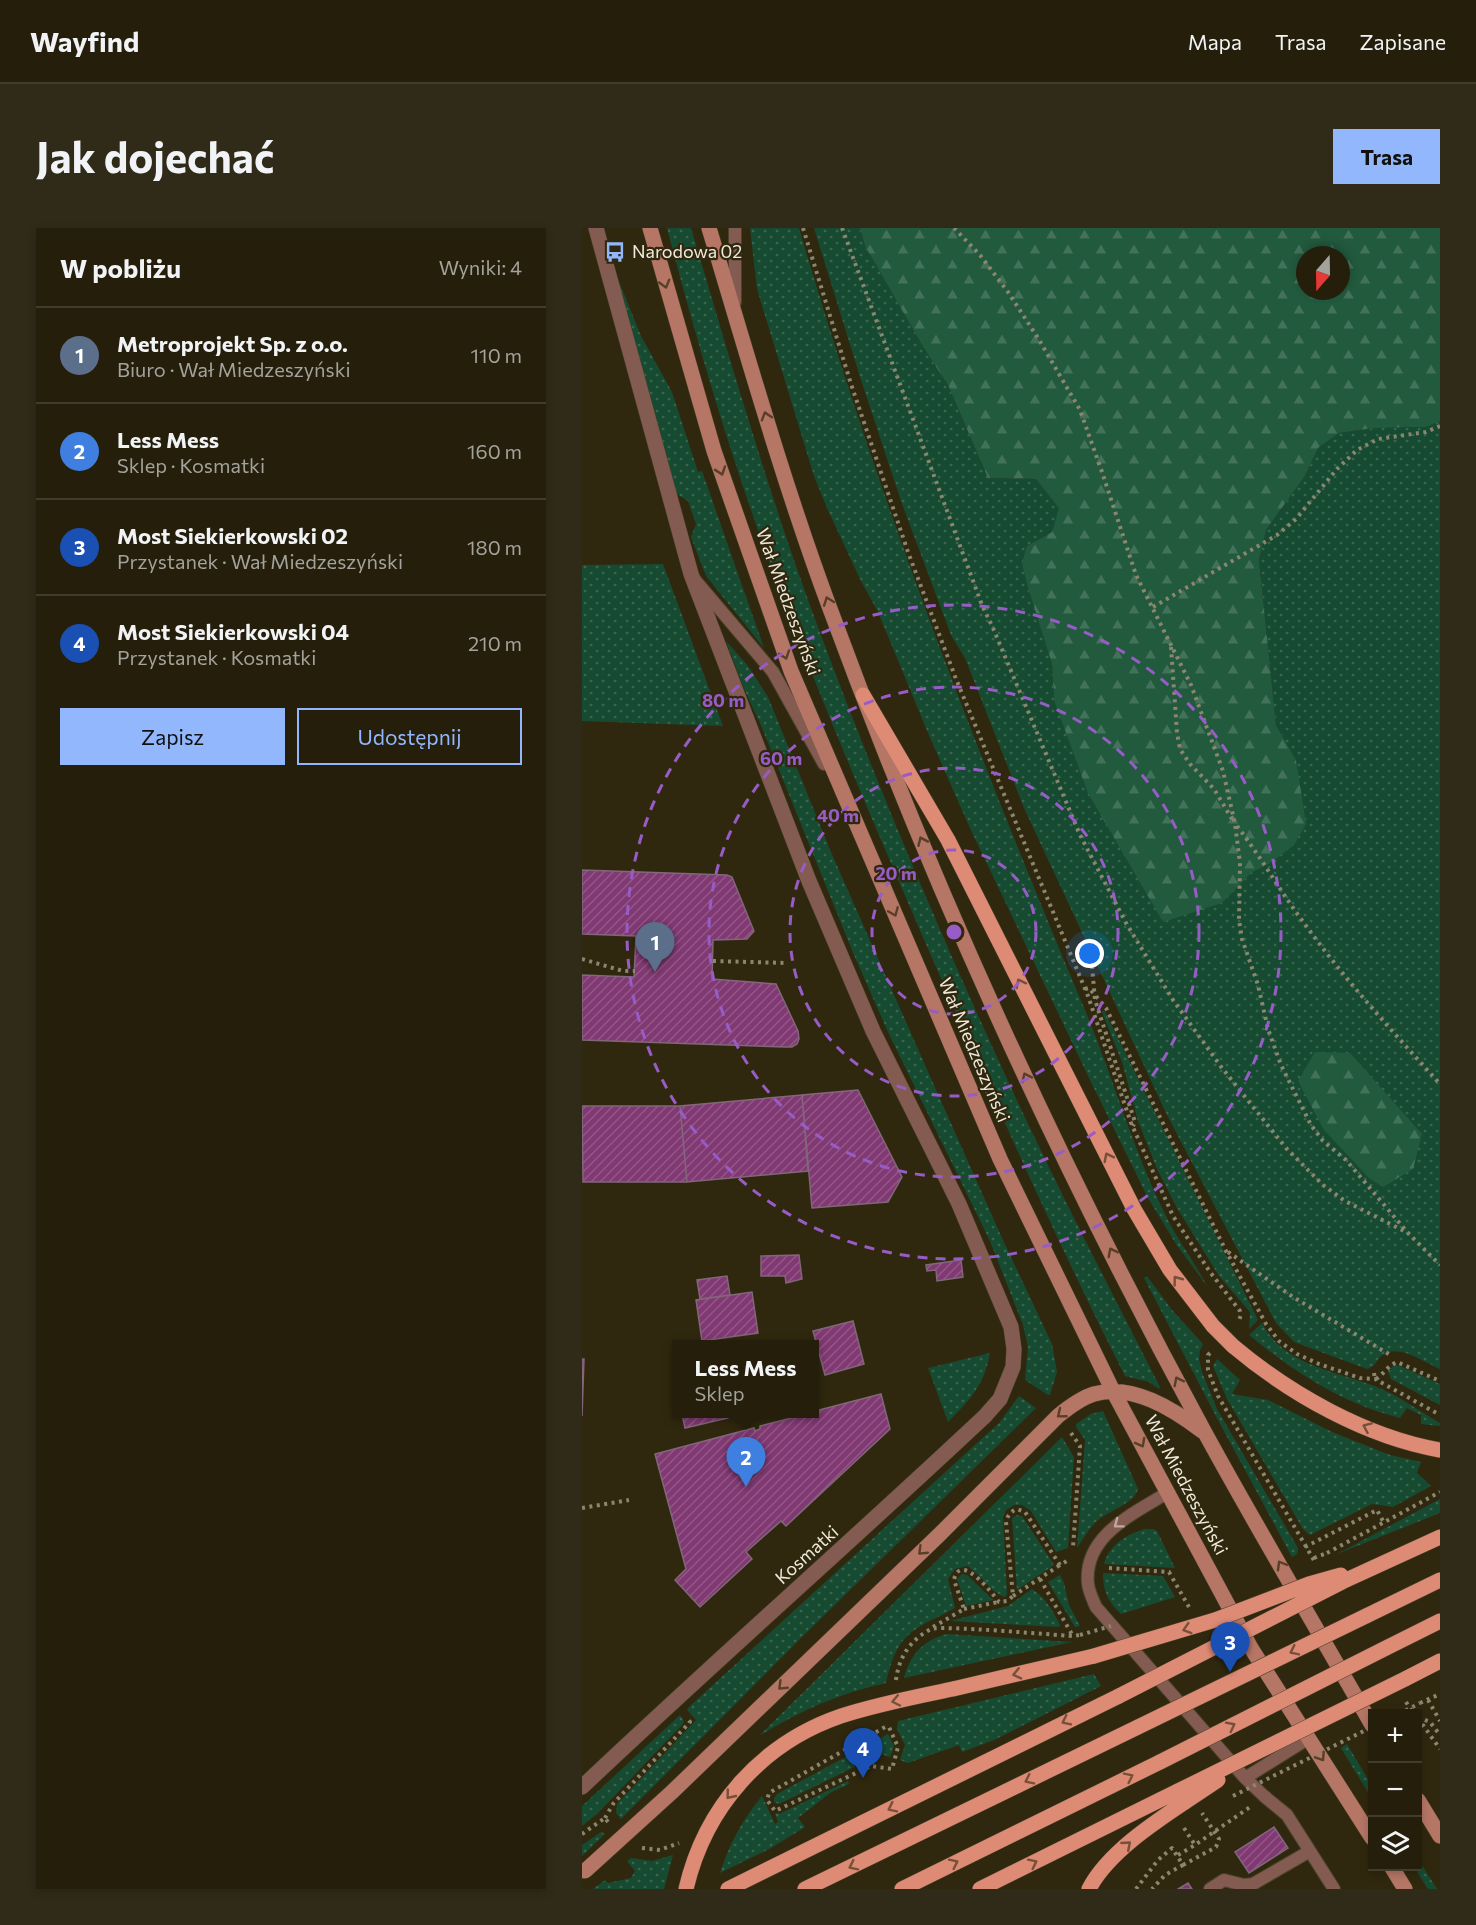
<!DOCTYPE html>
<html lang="pl">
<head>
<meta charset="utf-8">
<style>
	body { margin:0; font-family:Commissioner,sans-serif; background:#302b18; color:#f1f3f6 }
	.controls { position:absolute; right:18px; bottom:18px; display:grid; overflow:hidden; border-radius:0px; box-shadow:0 3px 9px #0003 }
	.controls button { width:54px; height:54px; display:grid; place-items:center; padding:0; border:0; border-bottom:2px solid #413c2b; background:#241e0a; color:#f1f3f6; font:30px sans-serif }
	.compass { position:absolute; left:714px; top:18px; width:54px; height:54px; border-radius:50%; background:#241e0a; box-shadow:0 3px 9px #0003; rotate:200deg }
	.you { position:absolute; left:508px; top:726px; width:21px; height:21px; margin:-15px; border:4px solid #fff; border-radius:50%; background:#1a73e8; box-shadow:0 0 0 9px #1a73e833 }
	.badge { display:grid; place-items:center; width:39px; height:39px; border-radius:50%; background:#93b7fd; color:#fff; font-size:20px; font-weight:700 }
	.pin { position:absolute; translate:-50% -50px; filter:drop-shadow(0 2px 3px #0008) }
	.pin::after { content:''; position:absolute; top:32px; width:21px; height:18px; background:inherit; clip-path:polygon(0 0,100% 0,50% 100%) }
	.popup { position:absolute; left:90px; top:1112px; width:147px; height:78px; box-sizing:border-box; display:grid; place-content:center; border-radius:0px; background:#241e0a; filter:drop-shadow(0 2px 4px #0005); font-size:20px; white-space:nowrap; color:#a3a29c }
	.popup b { font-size:22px; color:#f1f3f6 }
	.popup::after { content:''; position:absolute; left:50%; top:100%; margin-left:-12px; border:12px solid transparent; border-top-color:#241e0a }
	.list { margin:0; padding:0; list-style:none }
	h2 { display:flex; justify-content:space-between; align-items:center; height:78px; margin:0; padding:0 24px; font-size:26px }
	h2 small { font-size:20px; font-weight:400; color:#a3a29c }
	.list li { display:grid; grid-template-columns:39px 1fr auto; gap:18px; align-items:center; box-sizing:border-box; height:96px; padding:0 24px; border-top:2px solid #413c2b }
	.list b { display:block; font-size:22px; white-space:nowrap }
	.list p { margin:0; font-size:20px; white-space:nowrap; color:#a3a29c }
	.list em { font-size:20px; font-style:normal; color:#a3a29c }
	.actions { display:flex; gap:12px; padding:18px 24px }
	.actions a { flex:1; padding:14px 0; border:2px solid #93b7fd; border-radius:0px; text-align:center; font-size:21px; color:#93b7fd }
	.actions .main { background:#93b7fd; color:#111 }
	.icon { flex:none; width:33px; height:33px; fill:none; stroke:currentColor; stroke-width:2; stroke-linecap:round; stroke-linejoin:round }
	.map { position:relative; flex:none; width:858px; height:1661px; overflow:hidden; border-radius:0px }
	header { display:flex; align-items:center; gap:36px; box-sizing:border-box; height:84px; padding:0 30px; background:#241e0a; border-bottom:2px solid #413c2b }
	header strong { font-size:28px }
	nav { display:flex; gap:33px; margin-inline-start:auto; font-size:21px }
	.intro { display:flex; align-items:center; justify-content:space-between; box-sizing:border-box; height:144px; padding:0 36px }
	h1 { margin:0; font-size:42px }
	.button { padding:15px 27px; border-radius:0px; background:#93b7fd; color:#111; font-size:21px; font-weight:700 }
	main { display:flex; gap:36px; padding:0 36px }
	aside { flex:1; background:#241e0a; border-radius:0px; box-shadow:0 3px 9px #0003 }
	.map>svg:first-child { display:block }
</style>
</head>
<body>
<header>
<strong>Wayfind</strong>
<nav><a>Mapa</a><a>Trasa</a><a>Zapisane</a></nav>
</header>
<div class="intro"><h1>Jak dojechać</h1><a class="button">Trasa</a></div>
<main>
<aside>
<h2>W pobliżu<small>Wyniki: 4</small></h2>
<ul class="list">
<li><span class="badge" style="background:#5c6f8a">1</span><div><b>Metroprojekt Sp. z o.o.</b><p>Biuro · Wał Miedzeszyński</p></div><em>110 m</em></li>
<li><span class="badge" style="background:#3f7fe0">2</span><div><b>Less Mess</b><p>Sklep · Kosmatki</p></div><em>160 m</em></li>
<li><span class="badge" style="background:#1a4fb4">3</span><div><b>Most Siekierkowski 02</b><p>Przystanek · Wał Miedzeszyński</p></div><em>180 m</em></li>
<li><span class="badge" style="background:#1a4fb4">4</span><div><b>Most Siekierkowski 04</b><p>Przystanek · Kosmatki</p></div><em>210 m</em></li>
</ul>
<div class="actions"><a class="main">Zapisz</a><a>Udostępnij</a></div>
</aside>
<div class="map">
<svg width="858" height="1661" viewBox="0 0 858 1661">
	<defs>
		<pattern id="green-dots" width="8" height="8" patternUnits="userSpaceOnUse" patternTransform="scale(1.5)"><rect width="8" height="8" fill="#164b32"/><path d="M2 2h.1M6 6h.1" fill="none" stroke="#38654f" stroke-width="1.8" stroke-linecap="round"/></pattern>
		<pattern id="forest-firs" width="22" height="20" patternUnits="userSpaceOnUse" patternTransform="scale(1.5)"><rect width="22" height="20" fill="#225a3e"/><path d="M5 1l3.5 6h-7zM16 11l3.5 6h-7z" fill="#427259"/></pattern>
		<pattern id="building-hatch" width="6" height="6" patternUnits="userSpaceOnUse" patternTransform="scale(1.5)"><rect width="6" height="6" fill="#813973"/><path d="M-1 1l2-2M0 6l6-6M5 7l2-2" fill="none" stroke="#935686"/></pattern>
	</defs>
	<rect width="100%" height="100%" fill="#30280e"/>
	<path fill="url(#green-dots)" d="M19,0H22L30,36L59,108L90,164L116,244L120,243L182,420L124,348L109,309L114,296L106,273L93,265Z
		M85,0H109C149,135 188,270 237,402C300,571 371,737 448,900C490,988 534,1073 578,1159L577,1161L567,1154L543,1148C470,1004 405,856 340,707C291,593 241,479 198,362C153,244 117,122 85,0Z
		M168,0H217C295,267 395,526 503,782C531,849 550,919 582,984C594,1010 612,1033 625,1058L594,1016L566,970L508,852L387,598L346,505L296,384L279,353L245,280L232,248L175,61Z
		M232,0H278L283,18L340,117L366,157L406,250L454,251L478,280L470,304L445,318L447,363L470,436L472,472L640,675L670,643L687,636L714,532L694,497L677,332L684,302L723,248L736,220L757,205L792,200L844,199L858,193V1141C842,1134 815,1114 799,1128C794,1133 793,1139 785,1141L712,1114L694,1095L585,887L442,580L383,430L369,407L319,273L279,152Z
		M81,336L141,498L0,493V337Z
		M144,413L166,438L186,469L249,624L343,837L420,1010L470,1116L475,1144L468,1167H466L443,1152L446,1119L441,1097L408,1013L306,804L272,727L178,495L162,461Z
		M522,782L676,1092L667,1101L668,1084L637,1048L595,980L575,941L556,893L540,834L520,784Z
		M565,1048L590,1082L621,1116L618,1122L617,1131L620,1144L635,1181L716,1320L715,1326L710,1329L637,1194L562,1050Z
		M680,1095C704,1142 763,1143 806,1164C824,1173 841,1185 858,1195V1198L839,1196V1187L825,1180L818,1190C761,1176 712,1144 667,1107Z
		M408,1125C402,1158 388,1171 366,1194L346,1140Z
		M635,1131L658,1152L650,1166L686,1172L750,1204L808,1227L839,1234L835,1245L849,1258L811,1279L790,1276L728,1307L721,1301L645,1171L631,1138Z
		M812,1137L818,1138L858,1156V1177L809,1151L806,1143Z
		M437,1168L454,1180L219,1410L39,1591L34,1585L35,1576L114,1492L105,1482L107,1479L418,1194Z
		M521,1183L556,1261C551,1277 527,1282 515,1293C507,1300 501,1311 495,1320L503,1212L494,1199V1196L509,1186Z
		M480,1209L492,1229L486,1320L474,1324L449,1283L440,1277H432L424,1282L421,1289L425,1366L423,1369C409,1365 399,1346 385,1338L373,1341L366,1351L373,1380C330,1403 316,1403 304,1455C258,1465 217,1483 177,1508Z
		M858,1271V1285L755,1326Z
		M435,1287L440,1288L472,1337L435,1362L430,1290Z
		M563,1301H571L575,1303L593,1340L522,1336C527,1317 545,1306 563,1301Z
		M521,1345L581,1348L593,1369L539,1386C526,1374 521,1363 521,1345Z
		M380,1346L385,1347L411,1372L384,1378L375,1351Z
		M478,1347L482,1355L487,1377L498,1398L493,1399L466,1354Z
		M450,1361C463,1369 471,1383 478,1397L477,1399L368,1393L426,1378Z
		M365,1406L490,1414L322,1450C328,1427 341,1412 365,1406Z
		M512,1446L519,1458L412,1512L380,1524L377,1517L326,1535L318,1532L323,1517L315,1501L316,1493Z
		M98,1487L102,1493L100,1497L16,1585L0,1598V1578Z
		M306,1506L312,1518L308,1529L299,1526L197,1576L192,1574V1570L195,1566Z
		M765,1516L790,1558V1571L759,1520Z
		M266,1553L267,1556L248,1565L216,1590L223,1599L189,1620L138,1645C147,1616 161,1591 180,1568L193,1596L196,1594L193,1585L197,1586Z
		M19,1604L23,1606L0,1628V1617Z
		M91,1627L82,1661H11L23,1652L26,1655L49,1650L53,1643L45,1633L49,1630L70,1633Z
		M836,1631L855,1661H846L832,1639L836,1638Z"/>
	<path fill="url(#forest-firs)" fill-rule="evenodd" d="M278,0H858V193L844,199L792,200L757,205L736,220L723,248L684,302L677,332L694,497L714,532L724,596L712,617L687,636L670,644L640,675L581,694L506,565L472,472L470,436L447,363L440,335L445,318L470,304L477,280L454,251L406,250L366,157L340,117L283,18ZM723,27H759V63H723Z
		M733,824L768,825L840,906L831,941L801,959L787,950L742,902L716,853Z"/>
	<path fill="url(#building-hatch)" stroke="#80677a" stroke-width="1.5" d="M0,642L145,647L150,649L172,703L165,711L131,712L130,751L194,756L216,803L217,811L215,816L210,819H203L0,812V747L52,749L54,708L0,706Z
		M276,862L320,949L306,974L230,980L220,867Z
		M220,867L226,943L105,954L98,878Z
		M0,878H98L105,954H1Z
		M217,1027L220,1051L204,1055L203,1048H179V1028Z
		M379,1032L381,1049L355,1053L354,1042L345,1043L344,1037Z
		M145,1048L148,1067L118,1071L115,1052Z
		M170,1064L176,1105L120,1113L114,1072Z
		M271,1093L282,1136L243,1147L231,1103Z
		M0,1131H2L0,1188Z
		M299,1166L308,1201L204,1298L199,1293L164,1324L170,1331L118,1379L93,1352L104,1341L73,1226L172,1200L173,1203L178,1201V1198L225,1186H233V1183Z
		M100,1186H145L146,1190L103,1200Z
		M692,1599L706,1620L667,1645L653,1624Z
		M606,1655L610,1661H596Z"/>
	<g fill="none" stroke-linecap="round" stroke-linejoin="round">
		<g stroke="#4b432b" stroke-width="14">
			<path id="lane" d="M153,74V0
				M113,352L191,444L242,536
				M585,1265C551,1286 501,1308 506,1356C507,1364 511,1372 514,1379L663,1550L727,1510
				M663,1550L682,1568L705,1587L752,1661
				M628,1661L642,1652L662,1657L671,1656L728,1623"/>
		</g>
		<g stroke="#4b432b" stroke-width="16">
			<path id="street" d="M0,1559C133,1433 270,1313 403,1188L418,1171L431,1139L432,1121L429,1099L377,976L291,803L227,653L109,346L14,0"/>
		</g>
		<g stroke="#4b432b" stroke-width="16">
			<path id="secondary" d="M68,0L132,223L209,443L418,931L531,1163L669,1420L790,1610
				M127,0C165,126 201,254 247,378C351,661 478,938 622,1203C676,1302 734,1399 790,1497
				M90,1564L357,1307L476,1188C487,1179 499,1170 512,1166C550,1155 591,1181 620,1203
				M836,1572L858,1608
				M809,1638L823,1661"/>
		</g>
		<g stroke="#4b432b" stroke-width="16">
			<path id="primary" d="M281,467L366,612L552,981L588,1042L631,1098
				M651,1118C708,1166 784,1209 858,1222
				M762,1353L858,1309
				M784,1388L858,1352
				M804,1420L858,1393
				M823,1451L858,1433
				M371,1461L512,1428
				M146,1661L537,1468
				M223,1661L556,1499
				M320,1661L578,1534
				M398,1661L596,1563
				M507,1661C525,1626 570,1596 603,1574"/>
		</g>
		<path stroke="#8c8570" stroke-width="4" stroke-dasharray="3 4.5" stroke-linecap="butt" d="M221,0L269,156L326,324L374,451L506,768L549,895L591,988L628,1044L658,1083L659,1087L656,1095
			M260,0L400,377L411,400L498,607L544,695L591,772L640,840L704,920L741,957L763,973L826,1005
			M372,0L398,27L426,64L456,110L498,182L520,244L554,347L609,457L641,543L653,596L658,635L657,692L660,711L676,757L686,801L699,837L729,897L741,913L764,932L826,1005L858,1037
			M571,379L695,307L714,291L755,241L775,222L796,211L844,204L858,198
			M589,419L595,505L598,521L608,536L632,561L650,591
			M655,598C679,629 698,663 722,695C763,752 811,804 858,856
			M0,731L41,743H53
			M131,733L206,735
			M510,738L513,772L553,894L551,898
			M503,761L507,760L524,780L644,1023L684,1096L697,1113L715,1126L737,1136L778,1150L793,1151L858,1187
			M646,1024L711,1069L810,1128
			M628,1125L626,1127V1142L636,1168L733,1334
			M792,1145L793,1151
			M794,1151C802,1146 805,1138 815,1134L858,1153
			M489,1205L498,1218L491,1320
			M0,1280L47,1272
			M723,1319L795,1282L802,1295
			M745,1325L858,1264
			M527,1340L587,1344L607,1379
			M458,1351L491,1408
			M431,1368L478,1337
			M382,1381L416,1374
			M351,1399L382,1381L372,1352C378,1323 410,1365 417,1374L425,1373L431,1368L424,1294C426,1287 428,1284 435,1281L443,1284L478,1337L488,1331
			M314,1452C317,1429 328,1412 349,1401C357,1397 472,1407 491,1408L498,1407
			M846,1472L858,1493
			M824,1474L832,1486
			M838,1475L858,1466
			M836,1489L848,1494L858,1507
			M836,1490L858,1521
			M303,1499L187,1565L185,1572L193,1583L289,1538L310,1541L316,1519L306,1497
			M23,1590L31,1576L108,1494L105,1490
			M602,1600L613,1617
			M0,1606L23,1590L26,1594
			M60,1620L78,1622L97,1615
			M596,1627L613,1617L668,1579
			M601,1637L634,1619L637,1611L620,1585
			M554,1661L576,1632L590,1620L601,1637L583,1647L570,1661"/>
		<use href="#lane" stroke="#835b51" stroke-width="12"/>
		<use href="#street" stroke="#835b51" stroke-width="15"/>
		<use href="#secondary" stroke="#b67666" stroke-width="15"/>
		<use href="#primary" stroke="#de8b76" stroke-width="15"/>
		<g stroke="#4b432b" stroke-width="16" stroke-linecap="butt">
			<path id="secondary-bridge" d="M3,1643L90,1564"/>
		</g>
		<g stroke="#4b432b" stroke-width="16" stroke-linecap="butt">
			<path id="primary-bridge" d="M631,1098L651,1118
				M512,1428L633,1392L727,1356L759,1347
				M537,1468L760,1354
				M556,1499L784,1388
				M578,1534L804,1420
				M596,1563L823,1451
				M603,1574L636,1552
				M104,1661C123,1579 180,1515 259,1488C296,1476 333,1469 371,1461"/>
		</g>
		<path stroke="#8c8570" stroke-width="4" stroke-dasharray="3 4.5" stroke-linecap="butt" d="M732,1330L745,1325
			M498,1407L529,1398
			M817,1486L838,1475
			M651,1568L790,1499"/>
		<use href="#secondary-bridge" stroke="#b67666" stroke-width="15"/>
		<use href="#primary-bridge" stroke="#de8b76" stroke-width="15"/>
	</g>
	<defs><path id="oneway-chevron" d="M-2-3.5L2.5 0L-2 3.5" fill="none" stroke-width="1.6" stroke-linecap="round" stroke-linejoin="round" transform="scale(1.5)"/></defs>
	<g stroke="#583f28">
		<use href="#oneway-chevron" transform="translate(83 56) rotate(74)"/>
		<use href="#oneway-chevron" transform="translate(184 188) rotate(-107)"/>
		<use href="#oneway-chevron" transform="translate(139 243) rotate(71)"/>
		<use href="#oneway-chevron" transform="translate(246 373) rotate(-110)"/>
		<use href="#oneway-chevron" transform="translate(203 427) rotate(71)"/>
		<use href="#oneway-chevron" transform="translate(340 613) rotate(-114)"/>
		<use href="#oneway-chevron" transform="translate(312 684) rotate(67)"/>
		<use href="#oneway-chevron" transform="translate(444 849) rotate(-115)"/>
		<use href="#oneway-chevron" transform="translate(530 1024) rotate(-117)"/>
		<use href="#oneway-chevron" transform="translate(596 1153) rotate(-117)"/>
		<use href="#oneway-chevron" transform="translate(479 1186) rotate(141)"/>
		<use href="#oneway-chevron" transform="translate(559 1215) rotate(62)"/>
		<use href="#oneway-chevron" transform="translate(340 1323) rotate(136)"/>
		<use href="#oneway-chevron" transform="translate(699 1337) rotate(-120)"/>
		<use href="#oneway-chevron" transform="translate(200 1458) rotate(136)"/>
		<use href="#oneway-chevron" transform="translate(739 1529) rotate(57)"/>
	</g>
	<g stroke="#765038">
		<use href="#oneway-chevron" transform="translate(438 755) rotate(-117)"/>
		<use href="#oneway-chevron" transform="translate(526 929) rotate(-117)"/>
		<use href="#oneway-chevron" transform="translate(595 1052) rotate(-127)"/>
		<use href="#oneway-chevron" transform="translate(785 1199) rotate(-156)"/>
		<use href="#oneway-chevron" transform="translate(605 1401) rotate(163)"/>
		<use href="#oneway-chevron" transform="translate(712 1423) rotate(154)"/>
		<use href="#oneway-chevron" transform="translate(435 1446) rotate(167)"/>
		<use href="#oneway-chevron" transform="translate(314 1473) rotate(168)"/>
		<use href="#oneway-chevron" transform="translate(484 1493) rotate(154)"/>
		<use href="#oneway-chevron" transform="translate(649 1498) rotate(-27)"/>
		<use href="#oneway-chevron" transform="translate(547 1549) rotate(-26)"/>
		<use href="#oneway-chevron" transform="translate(447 1552) rotate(154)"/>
		<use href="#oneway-chevron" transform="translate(148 1567) rotate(129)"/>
		<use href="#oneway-chevron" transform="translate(310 1580) rotate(154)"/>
		<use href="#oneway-chevron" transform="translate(545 1617) rotate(-41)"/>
		<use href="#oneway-chevron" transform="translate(372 1635) rotate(-26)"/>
		<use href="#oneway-chevron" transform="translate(451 1635) rotate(-26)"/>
		<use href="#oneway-chevron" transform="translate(271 1638) rotate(154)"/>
	</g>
	<use stroke="#beaa9d" href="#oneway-chevron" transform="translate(536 1296) rotate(143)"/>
	<g fill="none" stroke="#985cc6" stroke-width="3" stroke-dasharray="10 8">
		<circle cx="372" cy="704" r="82"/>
		<circle cx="372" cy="704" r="164"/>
		<circle cx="372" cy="704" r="245"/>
		<circle cx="372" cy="704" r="327"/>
	</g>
	<defs>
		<g id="bus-bare" transform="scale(1.62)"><path d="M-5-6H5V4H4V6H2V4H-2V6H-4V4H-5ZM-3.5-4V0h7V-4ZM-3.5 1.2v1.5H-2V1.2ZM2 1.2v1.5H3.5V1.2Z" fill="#93b7fd" stroke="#30280e" stroke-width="2.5" paint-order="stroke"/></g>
	</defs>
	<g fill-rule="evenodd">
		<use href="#bus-bare" x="33" y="24"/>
	</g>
	<g text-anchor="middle" stroke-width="4.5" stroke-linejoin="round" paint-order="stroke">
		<g font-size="18" fill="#efeadb" stroke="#30280e" text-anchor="start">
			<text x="50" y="30">Narodowa 02</text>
		</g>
		<g font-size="18" fill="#efeadb" stroke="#30280e">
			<text transform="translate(206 374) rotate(70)" y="6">Wał Miedzeszyński</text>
			<text transform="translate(392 822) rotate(67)" y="6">Wał Miedzeszyński</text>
			<text transform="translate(604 1257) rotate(62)" y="6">Wał Miedzeszyński</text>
			<text transform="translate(225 1327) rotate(-42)" y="6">Kosmatki</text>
		</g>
	</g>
	<circle cx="372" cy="704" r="9" fill="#985cc6" stroke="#30280e" stroke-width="3"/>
	<g font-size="18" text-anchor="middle" font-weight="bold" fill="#985cc6" stroke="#30280e" stroke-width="4.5" stroke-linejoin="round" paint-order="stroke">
		<text x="141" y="479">80 m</text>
		<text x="199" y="537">60 m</text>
		<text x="256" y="594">40 m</text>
		<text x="314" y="652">20 m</text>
	</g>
</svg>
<div class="controls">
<button>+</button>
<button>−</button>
<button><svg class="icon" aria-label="layers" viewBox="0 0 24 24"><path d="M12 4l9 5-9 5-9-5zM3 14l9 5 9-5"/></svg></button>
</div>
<svg class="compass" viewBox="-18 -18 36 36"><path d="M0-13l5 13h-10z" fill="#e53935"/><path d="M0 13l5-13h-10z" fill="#a3a29c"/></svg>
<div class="you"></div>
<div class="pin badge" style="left:73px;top:744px;background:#5c6f8a">1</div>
<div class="pin badge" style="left:164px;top:1259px;background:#3f7fe0">2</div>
<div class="popup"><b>Less Mess</b>Sklep</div>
<div class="pin badge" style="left:648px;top:1444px;background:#1a4fb4">3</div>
<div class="pin badge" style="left:281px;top:1550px;background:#1a4fb4">4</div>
</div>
</main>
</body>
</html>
